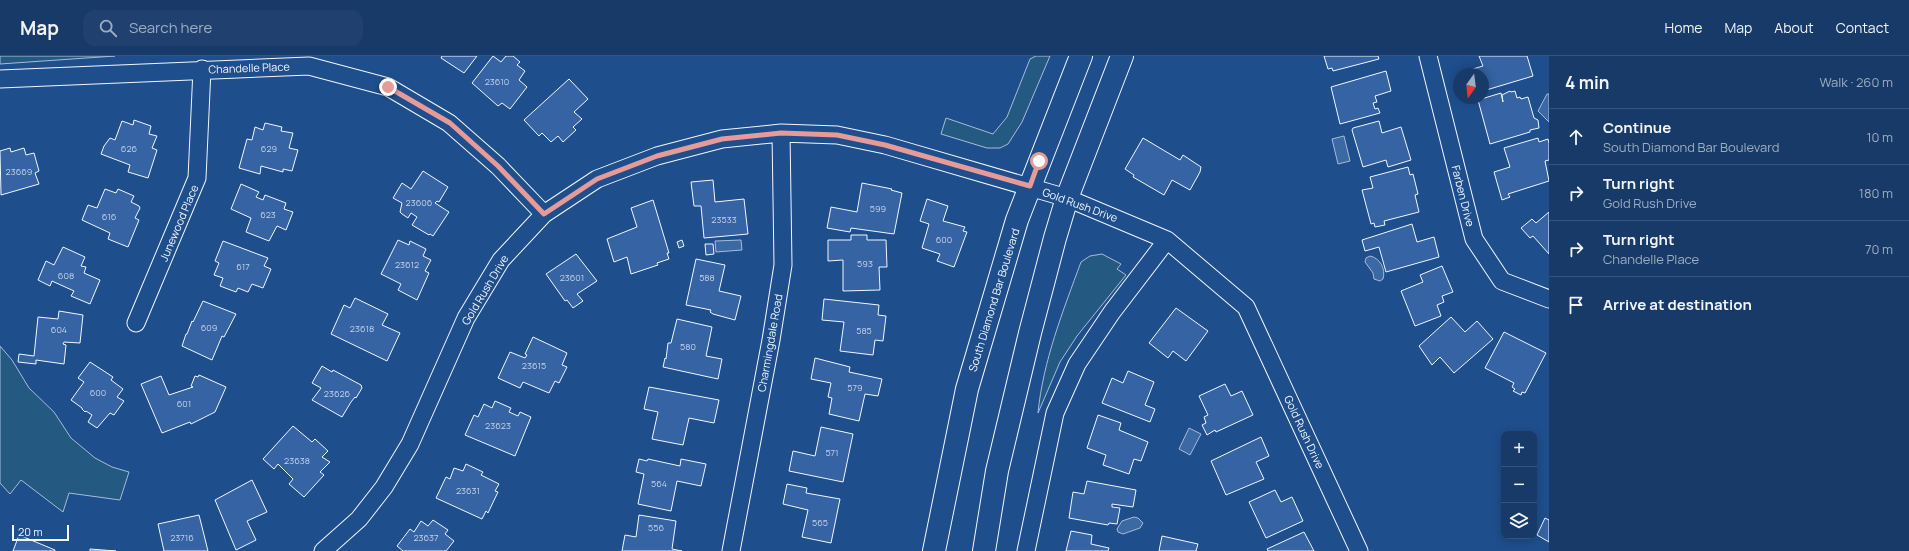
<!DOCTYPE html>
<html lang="en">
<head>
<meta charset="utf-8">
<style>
	body { margin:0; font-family:Manrope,sans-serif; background:#20416f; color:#f1f3f6 }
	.controls { position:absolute; right:12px; bottom:12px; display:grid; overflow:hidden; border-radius:8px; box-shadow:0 2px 10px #0003 }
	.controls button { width:36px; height:36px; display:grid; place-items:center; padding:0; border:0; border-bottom:1px solid #36547d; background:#173a69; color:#f1f3f6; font:20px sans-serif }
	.compass { position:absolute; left:1453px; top:12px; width:36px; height:36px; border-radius:50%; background:#173a69; box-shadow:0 2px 10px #0003; rotate:194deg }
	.scale { position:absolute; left:12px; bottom:10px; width:57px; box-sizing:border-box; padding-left:4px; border:2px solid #f2f6ff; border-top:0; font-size:11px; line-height:14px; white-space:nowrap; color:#f2f6ff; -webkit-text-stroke:3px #1f4e8c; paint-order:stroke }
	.stop { position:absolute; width:12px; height:12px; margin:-9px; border:3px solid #e69b98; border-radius:50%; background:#fff }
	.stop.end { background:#e69b98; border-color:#fff; box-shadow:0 1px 4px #0008 }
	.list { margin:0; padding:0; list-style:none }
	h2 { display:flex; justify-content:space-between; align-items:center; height:52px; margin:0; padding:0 16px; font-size:17px }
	h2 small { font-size:13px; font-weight:400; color:#9eadc0 }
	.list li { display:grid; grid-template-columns:26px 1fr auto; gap:12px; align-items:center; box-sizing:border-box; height:56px; padding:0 16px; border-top:1px solid #36547d }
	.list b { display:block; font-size:15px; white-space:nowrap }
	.list p { margin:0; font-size:13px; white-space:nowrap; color:#9eadc0 }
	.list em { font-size:13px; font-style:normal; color:#9eadc0 }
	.icon { flex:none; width:22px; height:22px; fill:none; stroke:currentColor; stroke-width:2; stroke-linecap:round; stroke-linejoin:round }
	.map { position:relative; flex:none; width:1549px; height:495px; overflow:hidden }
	header { display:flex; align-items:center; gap:24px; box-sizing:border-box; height:56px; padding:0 20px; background:#173a69; border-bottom:1px solid #36547d }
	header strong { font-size:19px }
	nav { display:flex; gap:22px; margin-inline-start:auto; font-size:14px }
	.search { width:280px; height:36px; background:#20416f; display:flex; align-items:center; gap:10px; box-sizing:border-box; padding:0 14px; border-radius:12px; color:#9eadc0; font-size:15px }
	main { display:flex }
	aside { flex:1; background:#173a69 }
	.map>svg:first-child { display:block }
</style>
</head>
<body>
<header>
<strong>Map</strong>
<div class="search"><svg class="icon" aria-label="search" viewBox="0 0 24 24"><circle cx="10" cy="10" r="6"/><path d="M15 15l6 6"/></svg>Search here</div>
<nav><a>Home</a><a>Map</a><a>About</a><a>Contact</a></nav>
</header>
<main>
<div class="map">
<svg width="1549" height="495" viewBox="0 0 1549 495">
	<rect width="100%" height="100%" fill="#1f4e8c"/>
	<path fill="#245a82" stroke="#a8bbd7" d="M0,0H115L0,8Z
		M1036,0H1050L1022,66L1008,88L1000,92H987L941,78L946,62L993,78L1007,61L1030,3Z
		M1102,198L1121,208L1117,213L1126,219L1077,280L1060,306L1038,357C1043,305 1063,255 1081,206L1090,200Z
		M0,290L12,304L29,332L54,356L71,382L95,402L112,411L129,416L120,444L69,437L63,456L21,424L10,438L0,427Z"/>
	<path fill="#3b69a3" stroke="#a8bbd7" d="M1547,38H1549V66L1538,55Z
		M1344,80L1350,105L1338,108L1332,83Z
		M741,184L742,194L716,196L715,185Z
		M1370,200C1380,202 1386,213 1383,223L1380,225L1374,223L1373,217L1365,206L1366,202Z
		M1189,372L1201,378L1190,399L1179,393Z
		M1134,461L1138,462L1143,467L1140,472L1123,478L1118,476L1117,473L1122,465Z"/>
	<path fill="#3563a3" stroke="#f2f6ff" d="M442,0H477L464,17L441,2Z
		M493,0L501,6L506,0H513L520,6L517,9L525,15L519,24L527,31L510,53L502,47L498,50L472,27Z
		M1324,0H1378L1379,3L1333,15L1332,12L1328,13Z
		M1479,0H1527L1533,20L1483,35V18H1467L1466,15L1483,10Z
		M1386,15L1391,35L1375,40L1377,46L1373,47L1375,53L1378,52L1380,57L1340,68L1331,31Z
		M569,23L588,43L574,56L582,63L573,71L576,74L563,86L558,80L551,86L542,77L539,80L524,64Z
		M1510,35L1511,36L1515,35L1517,42L1520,41L1521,43L1528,41L1534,62L1538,64L1539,72L1530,74V76L1490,88L1478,44L1501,37L1503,46L1502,39Z
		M134,64L151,70L149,78L157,80L152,92L157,94L148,122L128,116L130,109L101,98L104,90L110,82L115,84L122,65L133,69Z
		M1379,65L1382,77L1401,71L1411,104L1388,111L1386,104L1363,111L1352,74L1353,72Z
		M265,67L282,71L281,75L293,77L289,92L298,94L292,115L283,113V116L261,110L260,118L239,112L247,83L252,84L255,71L263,74Z
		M1143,82L1180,104L1183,99L1201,111L1200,116L1190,134L1172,124L1164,139L1133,121L1134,119L1125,113Z
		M1538,82L1539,86L1548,83L1549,87V104L1545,105L1549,125L1508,138L1510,141L1502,144L1494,116L1510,111L1504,92Z
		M10,92L11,96L24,92L26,99L34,97L39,115L35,117L39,128L1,139L0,95Z
		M1408,111L1410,119L1413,118L1418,138L1415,139L1419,156L1384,165L1385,169L1375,171L1374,167L1371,168L1362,134L1373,132L1370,121Z
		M423,115L448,131L439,146L437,145L435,147L449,156L433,180L430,178L429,179L412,169L417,161L411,157L408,162L402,158L400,156L402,147L393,142L402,127L411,133Z
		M713,124L715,146L744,143L748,178L704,182L701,150H694L691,126Z
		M862,127L892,133L891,134L902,137L894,178L851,172L850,176L827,172L831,151L857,156Z
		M241,128L259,136L256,141L263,144L265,139L286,147L284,153L293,156L286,174L277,170L269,185L246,176L251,162L231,153Z
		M105,133L116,137L118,133L134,140L131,146L139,150L140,152L135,162L139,164L128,191L108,183L110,177L82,164L88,149L97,152Z
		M927,143L948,150L943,165L965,171L963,175L967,176L954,211L937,205L940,198L922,192L929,168L920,165Z
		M653,144L669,197H667L669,203L657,207L658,209L631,218L627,201L614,206L607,183L637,171L631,152Z
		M1549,156V198L1533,180L1530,182L1521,172L1532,163L1536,167Z
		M1412,168L1417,186L1434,181L1439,201L1386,216L1379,191L1365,195L1362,184Z
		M851,179H867V184H886L887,211H879L880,234L843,235V204L828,205V184H851Z
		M398,184L409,189L410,185L426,193L423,200L431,204L425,215L429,217L417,244L398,234L401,228L381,218Z
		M682,184L684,190L679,192L677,186Z
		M223,185L268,202L264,210L271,213L263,232L252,228L248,236L238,232L236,236L220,230L223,222L214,219L219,207L215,205Z
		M705,188H713L714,198L706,199Z
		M63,191L85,201L81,210L86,211L84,217L100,224L90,248L71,240L74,235L52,225L50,230L38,224L46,205L54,209Z
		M576,198L597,225L577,238L583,245L573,252L567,244L565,245L546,218Z
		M696,203L725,209L719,235L741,240L735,264L713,258L710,256L711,254L686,249Z
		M1442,210L1453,236L1442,240L1444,246L1437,249L1441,260L1415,270L1401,235L1423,226L1420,219Z
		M355,242L388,258L382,269L400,277L387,305L331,278L344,249L350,252Z
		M824,243L879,249L878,259L886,260L883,285L875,284L873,299L840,295L844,266L822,264Z
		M203,245L236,258L224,281L222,280L212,304L182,290L186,278H187L192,265L193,266Z
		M1176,252L1208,275L1186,305L1173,295L1168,302L1149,287Z
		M59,255L83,259L80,287L64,286L63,288L66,289L64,308L36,304V308L18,306L19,298L34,300L38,261L58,263Z
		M1451,261L1465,276L1477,265L1493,283L1454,317L1440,301L1432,309L1419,290Z
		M677,263L712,271L706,300L722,303L718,323L663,311L665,302L666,303L668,287H671Z
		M1504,276L1546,297L1525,337L1522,336L1521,339L1513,335L1515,333L1512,331L1514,327L1485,312Z
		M533,281L567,297L562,309L567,311L559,327L555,325L549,337L523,326L520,332L498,322L510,296L525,302L527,299L525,298Z
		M815,302L850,311L849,316L882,323L878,340L865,338L859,365L829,358L832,342L828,341L831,327L811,323Z
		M90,306L113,321L111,324L123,333L117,341L124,345L114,359L110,357L97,372L88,366L92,359L86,355L85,356L82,353V352L71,344L84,326L78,322Z
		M322,310L332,316L333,314L361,329L362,332L356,342L355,341L351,346L342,361L312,344L321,332L312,327Z
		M1128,315L1154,326L1145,349L1155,353L1150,366L1102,347L1112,322L1123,327Z
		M199,319L226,331L215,356L191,368L190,366L162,377L141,328L161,320L169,339L193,331L191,330L195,320L198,321Z
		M1225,328L1231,340L1242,335L1253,359L1216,376L1215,374L1207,379L1202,369L1206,367L1204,361L1208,359L1199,340Z
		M649,331L719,344L714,367L689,362L683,389L652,383L658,356L644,353Z
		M495,345L511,352L509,356L518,360L520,356L531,361L515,400L465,379L474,359L478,361L484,348L492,352Z
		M1098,359L1121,367L1119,374L1148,386L1141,405L1134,403L1129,418L1103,409L1106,399L1087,392Z
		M293,370L312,386L315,383L328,395L322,401L330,406L320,416L324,419L304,441L289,428L293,423L278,408L274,413L263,403Z
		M821,371L853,378L843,426L789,415L793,395L815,400Z
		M1261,381L1269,400L1256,406L1264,423L1226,439L1211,405Z
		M639,403L647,405L648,403L680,410L681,403L706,408L701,430L677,425L671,455L638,448L644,418L636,416Z
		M466,408L483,416L481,419L499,428L495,435L498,436L488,457L486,455L482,463L436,442L446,421L450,423L454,412L463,415Z
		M252,424L267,456L247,465L256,484L236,494L215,444Z
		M1087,425L1136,434L1133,451L1112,448V451L1120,452L1117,468L1109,467L1108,469L1069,462L1073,436L1084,438Z
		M787,428L807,432L806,437L840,443L831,487L802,481L808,454L783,448Z
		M1275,434L1281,446L1292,441L1303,465L1266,482L1249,446Z
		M199,459L208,495H164L158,468Z
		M639,459L676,465L672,493L682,495H622L625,479L636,481Z
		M1545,462L1549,464V486L1537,479Z
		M433,464L448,474L445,478L454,485L446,495H403L397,490L410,473L414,476L421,465L428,470Z
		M1071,475L1092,479L1091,488L1109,492L1108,495H1066Z
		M1304,476L1314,495H1268L1267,493Z
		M19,479L55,494V495H13Z
		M1162,480L1198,488L1196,495H1159Z
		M90,493L116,495H90Z"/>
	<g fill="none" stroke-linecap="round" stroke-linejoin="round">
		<g stroke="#f2f6ff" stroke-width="19">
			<path id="minor" d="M1428,0L1474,183L1502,225L1549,243
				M0,23L309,10L388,31L449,67L498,110L544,158
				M136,267L197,122L202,13
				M323,495L359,463L384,431L410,388L466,262L501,204L544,158L597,123L657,100L722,83L781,77L837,79L885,89L1067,142L1167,184L1246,251L1359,495
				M731,495L771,284L783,209L781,77
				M1026,495L1055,357L1077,308L1112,256L1167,184"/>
		</g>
		<g stroke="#f2f6ff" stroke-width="24">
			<path id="secondary" d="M934,495L967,333L1017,164L1081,0
				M984,495L997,415L1030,277L1055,182L1067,142L1122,0"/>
		</g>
		<use href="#minor" stroke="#1f4e8c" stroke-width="17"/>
		<use href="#secondary" stroke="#1f4e8c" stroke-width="22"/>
	</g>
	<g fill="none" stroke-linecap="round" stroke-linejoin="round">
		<path stroke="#e69b98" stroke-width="5" d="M388,31L450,67L498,110L544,158L597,123L657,100L722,83L781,77L837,79L885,89L1030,130L1039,105"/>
	</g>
	<g text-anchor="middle" stroke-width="3" stroke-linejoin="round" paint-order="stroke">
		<g font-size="9" fill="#c3d1e8">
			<text x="497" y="29">23610</text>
			<text x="129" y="96">626</text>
			<text x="269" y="96">629</text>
			<text x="19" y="119">23669</text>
			<text x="419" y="150">23606</text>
			<text x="878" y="156">599</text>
			<text x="268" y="162">623</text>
			<text x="109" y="164">616</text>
			<text x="724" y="167">23533</text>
			<text x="944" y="187">600</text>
			<text x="865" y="211">593</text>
			<text x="407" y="212">23612</text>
			<text x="243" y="214">617</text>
			<text x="66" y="223">608</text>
			<text x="572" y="225">23601</text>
			<text x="707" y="225">588</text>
			<text x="209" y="275">609</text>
			<text x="362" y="276">23618</text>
			<text x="59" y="277">604</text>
			<text x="864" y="278">585</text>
			<text x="688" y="294">580</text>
			<text x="534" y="313">23615</text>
			<text x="855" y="335">579</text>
			<text x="98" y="340">600</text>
			<text x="337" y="341">23626</text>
			<text x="184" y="351">601</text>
			<text x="498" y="373">23623</text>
			<text x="832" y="400">571</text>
			<text x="297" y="408">23638</text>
			<text x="659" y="431">564</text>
			<text x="468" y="438">23631</text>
			<text x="820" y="470">565</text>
			<text x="656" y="475">556</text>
			<text x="182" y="485">23716</text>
			<text x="426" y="485">23637</text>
		</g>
		<g font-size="11" fill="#f2f6ff" stroke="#1f4e8c">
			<text transform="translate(249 12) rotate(-2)" y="4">Chandelle Place</text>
			<text transform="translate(1463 140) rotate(76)" y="4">Farben Drive</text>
			<text transform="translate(1080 149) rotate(20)" y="4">Gold Rush Drive</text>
			<text transform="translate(179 167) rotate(-67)" y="4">Junewood Place</text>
			<text transform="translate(485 234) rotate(-59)" y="4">Gold Rush Drive</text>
			<text transform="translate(994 244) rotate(-73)" y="4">South Diamond Bar Boulevard</text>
			<text transform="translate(770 287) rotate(-80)" y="4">Charmingdale Road</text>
			<text transform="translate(1304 376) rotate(65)" y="4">Gold Rush Drive</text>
		</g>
	</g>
</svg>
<div class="controls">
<button>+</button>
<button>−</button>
<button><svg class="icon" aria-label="layers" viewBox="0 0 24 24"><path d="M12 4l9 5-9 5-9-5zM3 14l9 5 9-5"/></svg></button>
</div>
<svg class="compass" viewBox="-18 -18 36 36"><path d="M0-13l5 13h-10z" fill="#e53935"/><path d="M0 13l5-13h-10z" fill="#9eadc0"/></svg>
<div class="scale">20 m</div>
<div class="stop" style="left:1039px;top:105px"></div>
<div class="stop end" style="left:388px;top:31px"></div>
</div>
<aside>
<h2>4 min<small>Walk · 260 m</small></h2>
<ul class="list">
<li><svg class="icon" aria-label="ahead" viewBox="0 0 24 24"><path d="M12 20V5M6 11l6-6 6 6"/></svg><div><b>Continue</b><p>South Diamond Bar Boulevard</p></div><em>10 m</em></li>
<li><svg class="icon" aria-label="right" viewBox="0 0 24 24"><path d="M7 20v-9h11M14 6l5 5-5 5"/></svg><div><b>Turn right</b><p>Gold Rush Drive</p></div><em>180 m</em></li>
<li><svg class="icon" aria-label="right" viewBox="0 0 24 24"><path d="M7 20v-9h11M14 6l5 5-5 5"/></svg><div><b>Turn right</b><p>Chandelle Place</p></div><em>70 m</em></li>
<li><svg class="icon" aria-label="arrive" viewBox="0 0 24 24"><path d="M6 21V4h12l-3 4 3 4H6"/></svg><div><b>Arrive at destination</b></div></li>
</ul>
</aside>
</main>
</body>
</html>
